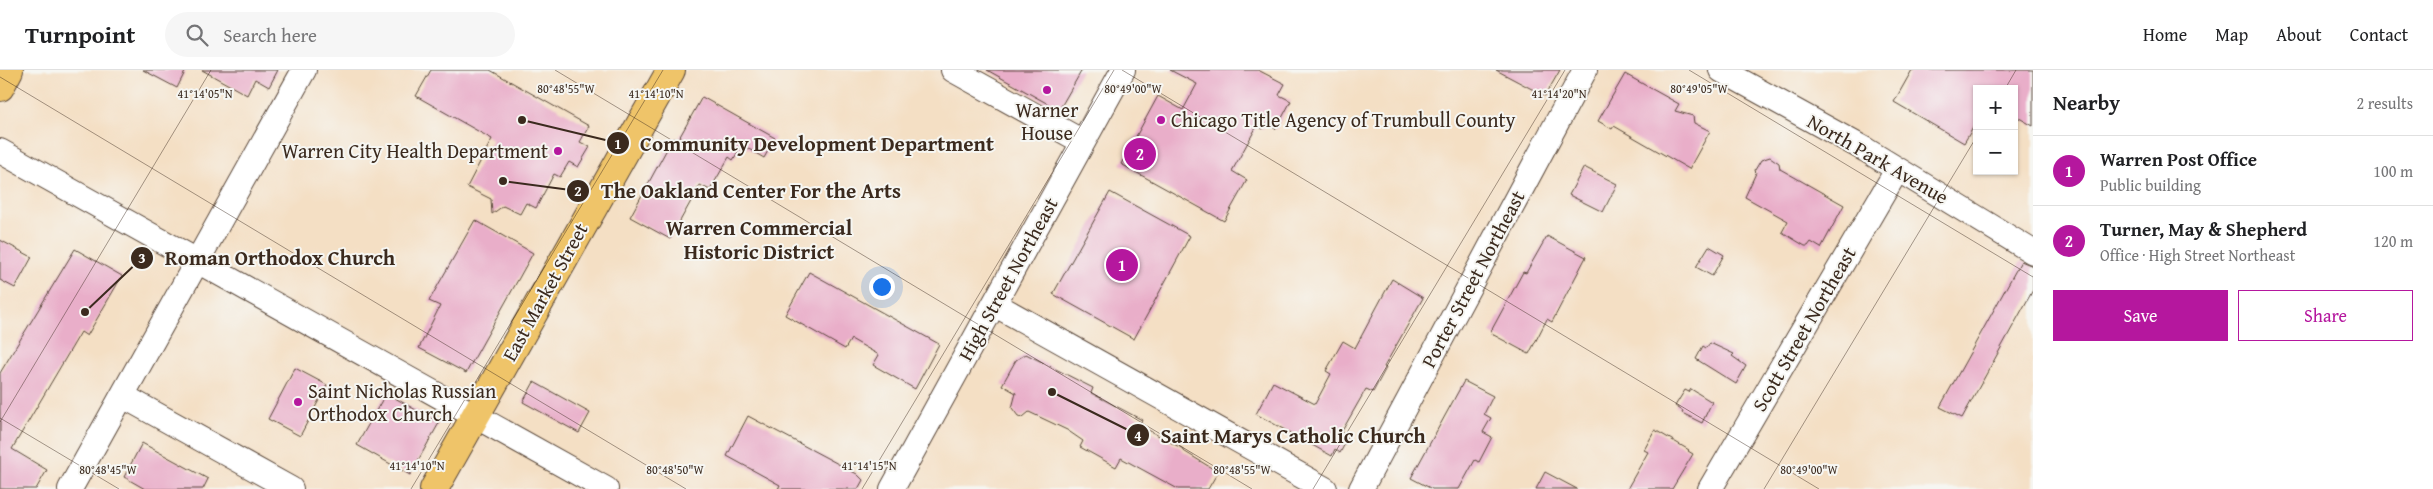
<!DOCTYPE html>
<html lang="en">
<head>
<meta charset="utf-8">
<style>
	body { margin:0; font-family:"Gentium Book Plus",serif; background:#f6f6f6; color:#202124 }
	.controls { position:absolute; right:15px; top:15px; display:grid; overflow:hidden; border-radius:0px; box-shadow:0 1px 4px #0004 }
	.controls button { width:45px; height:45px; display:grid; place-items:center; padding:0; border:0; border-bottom:1px solid #e0e0e0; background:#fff; color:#202124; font:25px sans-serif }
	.you { position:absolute; left:881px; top:216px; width:18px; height:18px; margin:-12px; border:4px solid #fff; border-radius:50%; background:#1a73e8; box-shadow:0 0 0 8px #1a73e833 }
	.badge { display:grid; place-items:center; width:32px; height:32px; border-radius:50%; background:#b5179e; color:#fff; font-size:16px; font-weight:700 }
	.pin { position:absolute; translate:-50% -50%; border:2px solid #fff; box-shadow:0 1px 5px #0006 }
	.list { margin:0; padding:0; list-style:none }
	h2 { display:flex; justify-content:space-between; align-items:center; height:65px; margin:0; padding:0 20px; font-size:21px }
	h2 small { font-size:16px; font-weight:400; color:#757577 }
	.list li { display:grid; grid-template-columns:32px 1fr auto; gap:15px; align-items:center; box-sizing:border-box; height:70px; padding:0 20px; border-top:1px solid #e0e0e0 }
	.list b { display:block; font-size:19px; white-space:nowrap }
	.list p { margin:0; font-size:16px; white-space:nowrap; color:#757577 }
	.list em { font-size:16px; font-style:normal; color:#757577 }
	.actions { display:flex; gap:10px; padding:15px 20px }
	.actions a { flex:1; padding:11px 0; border:1px solid #b5179e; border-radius:0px; text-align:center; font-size:18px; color:#b5179e }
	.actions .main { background:#b5179e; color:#fff }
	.icon { flex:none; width:28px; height:28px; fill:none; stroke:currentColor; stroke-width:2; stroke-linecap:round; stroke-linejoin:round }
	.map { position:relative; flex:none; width:2033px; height:419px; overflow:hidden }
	header { display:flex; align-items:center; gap:30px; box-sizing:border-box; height:70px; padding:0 25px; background:#fff; border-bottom:1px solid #e0e0e0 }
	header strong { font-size:24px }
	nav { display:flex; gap:28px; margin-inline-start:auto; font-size:18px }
	.search { width:350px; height:45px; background:#f6f6f6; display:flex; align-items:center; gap:12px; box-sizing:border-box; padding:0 18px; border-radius:28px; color:#757577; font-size:19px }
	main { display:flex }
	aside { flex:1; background:#fff }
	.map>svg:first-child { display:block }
</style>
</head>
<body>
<header>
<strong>Turnpoint</strong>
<div class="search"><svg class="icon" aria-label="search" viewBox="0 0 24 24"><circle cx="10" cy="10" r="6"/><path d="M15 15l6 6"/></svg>Search here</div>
<nav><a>Home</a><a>Map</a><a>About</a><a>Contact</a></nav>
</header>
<main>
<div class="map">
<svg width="2033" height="419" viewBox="0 0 2033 419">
	<rect width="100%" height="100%" fill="#f6f6f2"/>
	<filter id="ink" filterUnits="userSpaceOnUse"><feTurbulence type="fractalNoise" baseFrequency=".02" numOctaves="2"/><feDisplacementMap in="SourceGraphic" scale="10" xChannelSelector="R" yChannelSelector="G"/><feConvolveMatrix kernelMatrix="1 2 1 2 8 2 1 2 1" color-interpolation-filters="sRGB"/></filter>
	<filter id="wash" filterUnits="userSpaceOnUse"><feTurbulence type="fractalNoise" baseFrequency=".0096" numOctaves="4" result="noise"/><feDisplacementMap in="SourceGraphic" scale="20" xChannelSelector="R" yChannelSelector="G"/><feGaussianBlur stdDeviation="1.12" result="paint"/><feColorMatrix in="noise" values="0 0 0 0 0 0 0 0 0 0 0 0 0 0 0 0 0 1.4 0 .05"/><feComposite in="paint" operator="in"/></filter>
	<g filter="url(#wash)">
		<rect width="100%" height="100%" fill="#f4dfc4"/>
		<g id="blocks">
			<path fill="#e9aec9" d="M143,0H186L177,18Z
				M202,0H278L269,17L255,9L247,25Z
				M431,0H490L589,56L580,72L590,77L578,97L569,92L560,107L554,104L536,138L526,133L520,144L503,136L492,144L491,129L467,117L492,69L416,26Z
				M987,0H1082L1059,40Z
				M1170,0H1258L1285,14L1279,25L1291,31L1276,59L1266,54L1263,59L1257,56L1232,101L1247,110L1224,151L1121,94L1158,26L1183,40L1197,14Z
				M1496,0H1560L1545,26Z
				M1912,0H2033V56L2014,45V19H1977V51L1964,73L1894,32Z
				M1625,4L1679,34L1675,41L1693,46L1694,53L1710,61L1689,99L1614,56L1612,59L1598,51Z
				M702,27L775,68L764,88L742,75L733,90L729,87L710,120L700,115L670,169L630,147L673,68L678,70Z
				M1770,87L1779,93L1780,99L1844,135L1821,178L1811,172L1808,176H1805L1782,162L1788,151L1745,127L1756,103L1755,100L1761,90Z
				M1584,97L1617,114L1603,142L1569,125Z
				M1110,122L1190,166L1134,269L1053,224Z
				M475,150L533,183L466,303L419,278L440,236L429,231Z
				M1547,166L1586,187L1552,252L1547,249L1529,284L1490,263L1523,202L1526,203Z
				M0,170L32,187L15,218L0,210Z
				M1709,176L1724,185L1712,206L1696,197Z
				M75,179L122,206L87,266L81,262L12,379L47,400L36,419H0V303Z
				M2021,191L2033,196V220L1962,348L1940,337Z
				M809,202L939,274L915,319L873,295L879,285L851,269L845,279L785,245Z
				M1392,209L1423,228L1384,297L1386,298L1373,322L1366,319L1342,361V365L1348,368L1340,383L1335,379L1332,386L1256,344L1273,312L1315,334L1331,304L1326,301L1343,271L1355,278Z
				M1710,273L1734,284L1732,286L1746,296L1736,314L1696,289L1703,276L1706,278Z
				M1026,284L1093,318L1091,323L1142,350L1139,355L1183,379L1182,380L1218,402L1208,419H1178L1121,388L1116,397L1080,377L1083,371L1067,360L1029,342L1023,347L1018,346L1012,338L1016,323L1002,315L1016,290Z
				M295,298L327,315L300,366L268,349Z
				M1464,311L1493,326L1484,344L1491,348L1483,362L1492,367L1479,392L1475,390L1459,419H1432L1411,408Z
				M534,312L590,343L579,363L523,332Z
				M1691,319L1712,332L1702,353L1682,343L1683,341L1675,336L1685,320L1689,322Z
				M386,323L439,353L410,405L357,375Z
				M748,346L857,404L863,410L858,419H778L780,415L727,386Z
				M1655,360L1689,380L1688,381L1693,384L1672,419H1627L1648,382L1644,380Z
				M142,373L208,409L203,419H145L124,407Z
				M1545,402L1577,419H1536Z"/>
		</g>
	</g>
	<g filter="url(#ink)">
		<use href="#blocks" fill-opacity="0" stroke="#574537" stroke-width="1"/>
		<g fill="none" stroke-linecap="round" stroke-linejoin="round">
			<g stroke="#574537" stroke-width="26">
				<path id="minor" d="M953,0L1083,72
					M1721,0L1866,80L2033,182
					M0,81L606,419
					M994,234L1325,419
					M123,326L291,419
					M70,419L304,0
					M892,419L1123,0
					M1361,419L1585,0
					M1710,419L1897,100"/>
			</g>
			<g stroke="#574537" stroke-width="30">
				<path id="major" d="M0,17L9,0
					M434,419L671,0"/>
			</g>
			<use href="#minor" stroke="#fff" stroke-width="24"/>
			<use href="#major" stroke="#efc469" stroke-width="28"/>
		</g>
	</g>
	<path fill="none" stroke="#3b2a1e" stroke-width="1" stroke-opacity="0.45" d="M555,0L1252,419M1122,0L1819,419M1689,0L2033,207M0,7L686,419M2005,19L2016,0M0,348L119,419M0,352L211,0M411,419L663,0M862,419L1114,0M1313,419L1565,0M1764,419L1977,66"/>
	<g fill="#b5179e" stroke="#f6f6f2" stroke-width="2">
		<circle cx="1047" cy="20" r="5"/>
		<circle cx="1161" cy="50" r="5"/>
		<circle cx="558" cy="81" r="5"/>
		<circle cx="298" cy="332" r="5"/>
	</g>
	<g text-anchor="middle" stroke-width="4" stroke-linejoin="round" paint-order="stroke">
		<g font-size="20" fill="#3b2a1e" stroke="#f6f6f2" text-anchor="start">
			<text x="1047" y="47" text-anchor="middle">Warner<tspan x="1047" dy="23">House</tspan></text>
			<text x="1171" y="57">Chicago Title Agency of Trumbull County</text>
			<text x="548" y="88" text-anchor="end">Warren City Health Department</text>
			<text x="308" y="328">Saint Nicholas Russian<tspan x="308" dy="23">Orthodox Church</tspan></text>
		</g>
		<g font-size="20" fill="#3b2a1e" stroke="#f6f6f2">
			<text transform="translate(1878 89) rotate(30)" y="7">North Park Avenue</text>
			<text transform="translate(1008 209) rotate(-61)" y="7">High Street Northeast</text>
			<text transform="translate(1473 209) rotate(-62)" y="7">Porter Street Northeast</text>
			<text transform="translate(545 222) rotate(-61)" y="7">East Market Street</text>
			<text transform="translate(1804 259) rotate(-60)" y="7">Scott Street Northeast</text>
		</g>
		<g font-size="21" font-weight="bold" fill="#3b2a1e" stroke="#f6f6f2">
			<text x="759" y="165">Warren Commercial<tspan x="759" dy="24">Historic District</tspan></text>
		</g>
	</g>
	<g font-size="12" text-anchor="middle" fill="#3b2a1e" stroke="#f6f6f2" stroke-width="4" stroke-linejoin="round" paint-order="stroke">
		<text x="1699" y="23">80°49'05"W</text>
		<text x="566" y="23">80°48'55"W</text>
		<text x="1133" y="23">80°49'00"W</text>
		<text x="205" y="28">41°14'05"N</text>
		<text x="656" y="28">41°14'10"N</text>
		<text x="1559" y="28">41°14'20"N</text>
		<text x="417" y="400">41°14'10"N</text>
		<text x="869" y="400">41°14'15"N</text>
		<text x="108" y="404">80°48'45"W</text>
		<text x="675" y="404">80°48'50"W</text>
		<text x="1242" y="404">80°48'55"W</text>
		<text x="1809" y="404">80°49'00"W</text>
	</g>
	<path fill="none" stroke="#3b2a1e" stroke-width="2" d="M522 50L618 73M503 111L578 121M85 242L142 188M1052 322L1138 365"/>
	<g fill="#3b2a1e" stroke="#f6f6f2" stroke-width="2">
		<circle cx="522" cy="50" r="5"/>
		<circle cx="503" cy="111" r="5"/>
		<circle cx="85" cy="242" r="5"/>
		<circle cx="1052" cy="322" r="5"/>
		<circle cx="618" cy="73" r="12"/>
		<circle cx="578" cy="121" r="12"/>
		<circle cx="142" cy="188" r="12"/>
		<circle cx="1138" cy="365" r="12"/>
	</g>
	<g font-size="15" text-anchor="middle" font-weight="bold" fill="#fff">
		<text x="618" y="79">1</text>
		<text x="578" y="126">2</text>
		<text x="142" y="193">3</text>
		<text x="1138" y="371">4</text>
	</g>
	<g font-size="21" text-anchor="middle" font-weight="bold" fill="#3b2a1e" stroke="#f6f6f2" stroke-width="4" stroke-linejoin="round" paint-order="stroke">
		<text x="817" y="81">Community Development Department</text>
		<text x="751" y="128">The Oakland Center For the Arts</text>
		<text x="280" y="195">Roman Orthodox Church</text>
		<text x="1293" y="373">Saint Marys Catholic Church</text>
	</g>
</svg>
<div class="controls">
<button>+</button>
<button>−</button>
</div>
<div class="you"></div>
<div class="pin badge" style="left:1122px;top:195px">1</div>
<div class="pin badge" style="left:1140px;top:84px">2</div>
</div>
<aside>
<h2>Nearby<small>2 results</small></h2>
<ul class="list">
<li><span class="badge">1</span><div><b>Warren Post Office</b><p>Public building</p></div><em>100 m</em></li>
<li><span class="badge">2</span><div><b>Turner, May &amp; Shepherd</b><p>Office · High Street Northeast</p></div><em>120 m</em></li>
</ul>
<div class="actions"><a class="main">Save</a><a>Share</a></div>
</aside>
</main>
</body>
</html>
